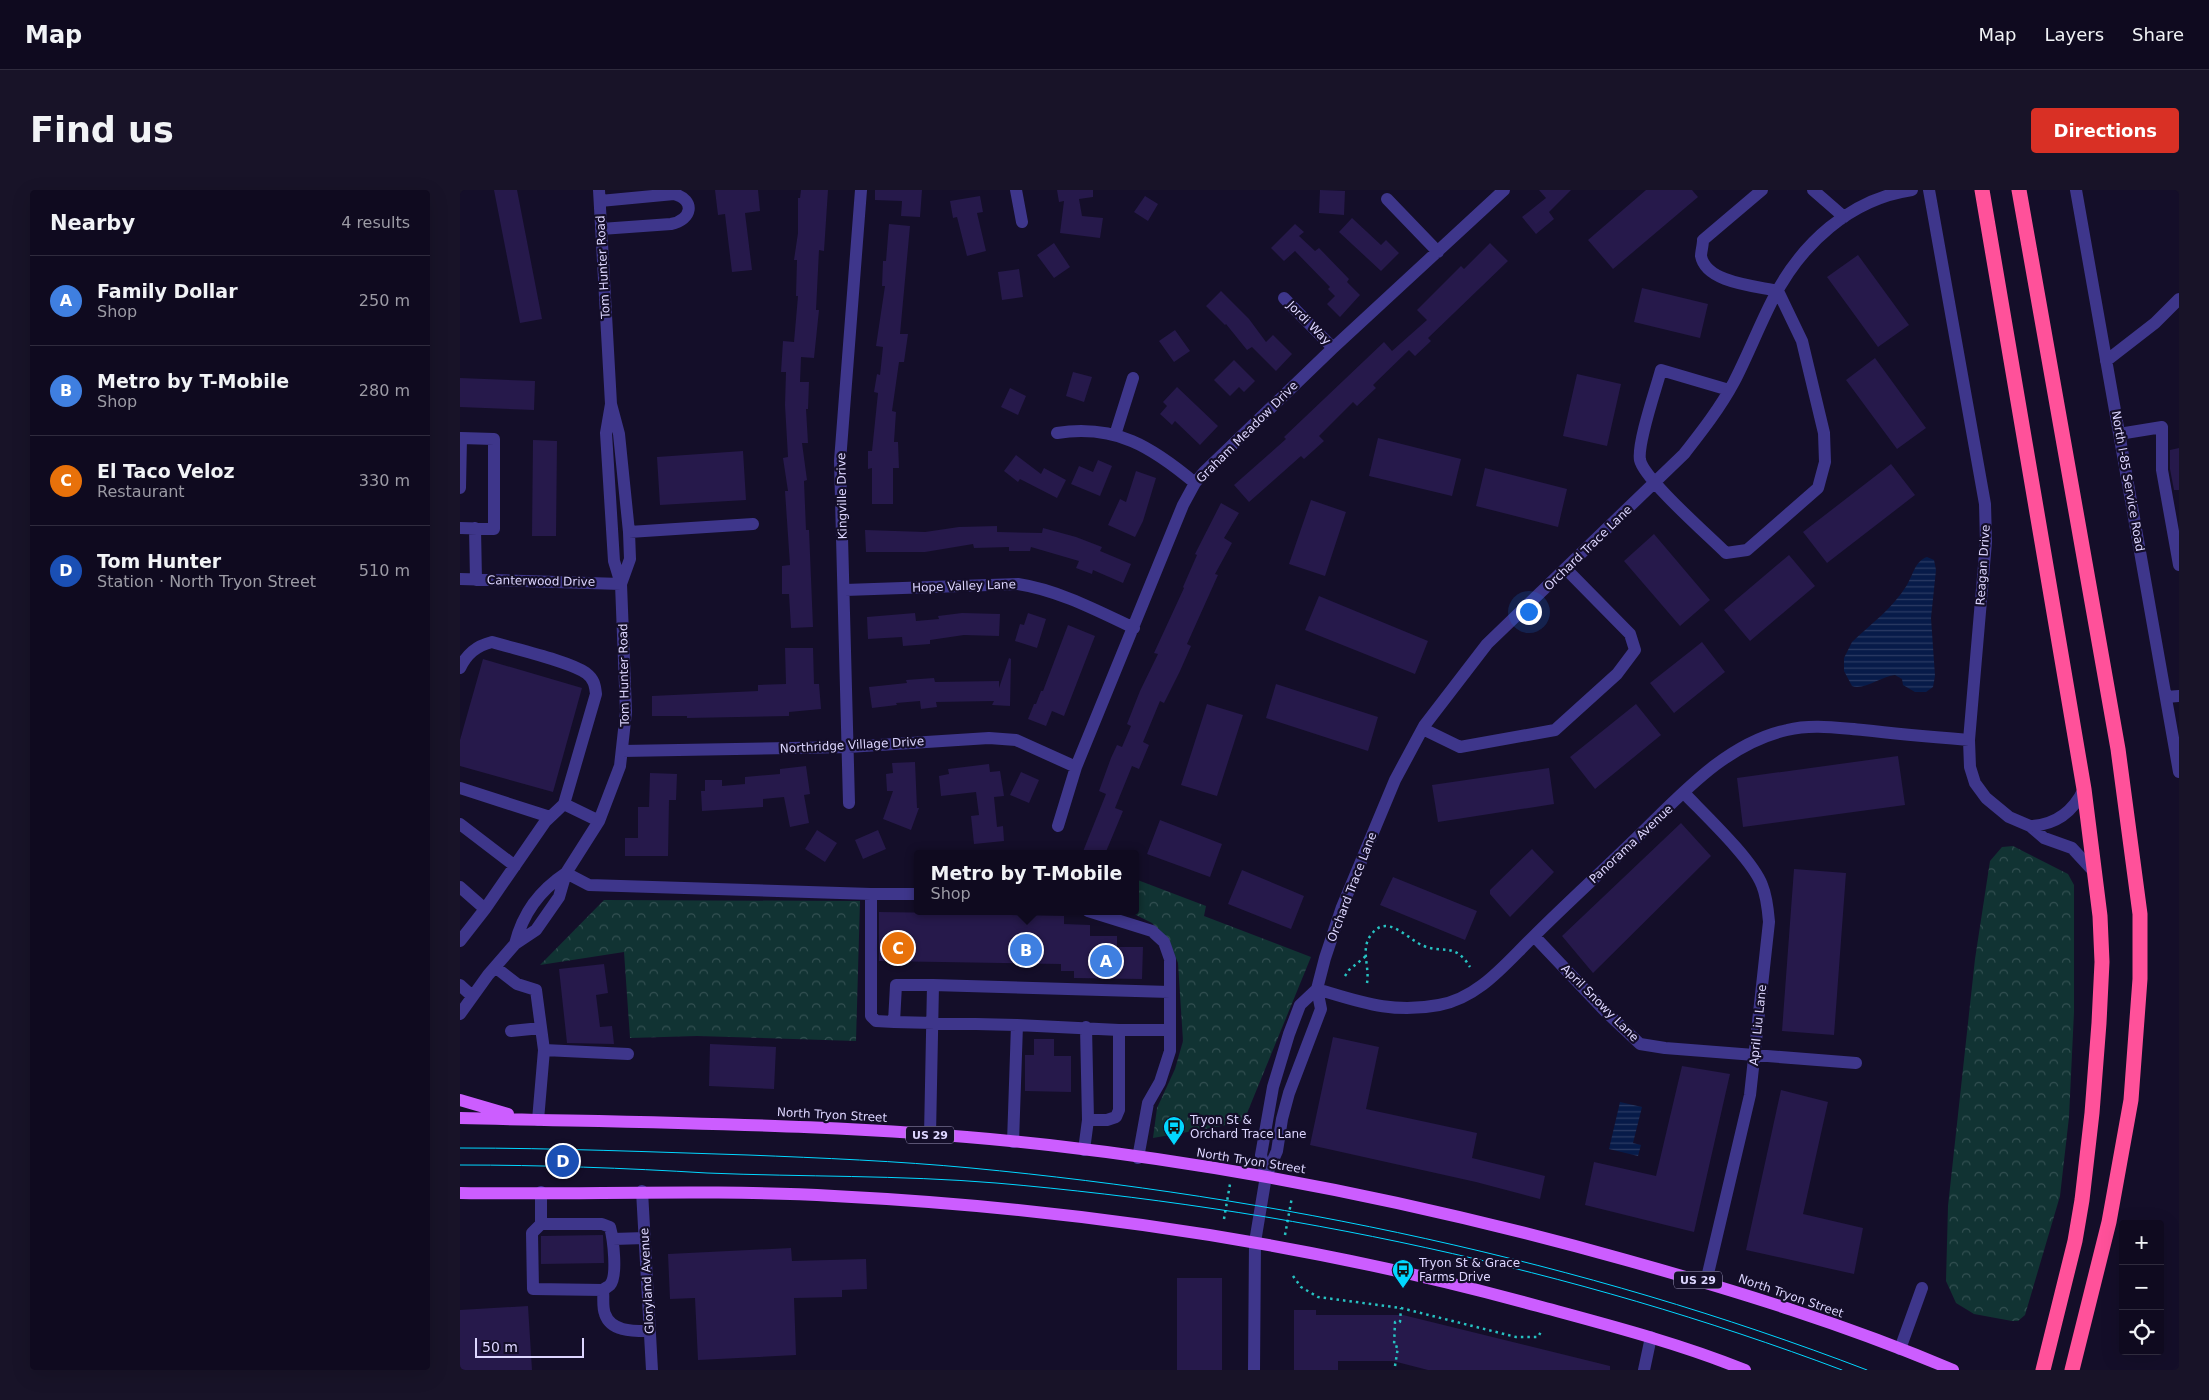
<!DOCTYPE html>
<html lang="en">
<head>
<meta charset="utf-8">
<style>
	body { margin:0; font-family:"DejaVu Sans",sans-serif; background:#181328; color:#f1f3f6 }
	.controls { position:absolute; right:15px; bottom:15px; display:grid; overflow:hidden; border-radius:5px; box-shadow:0 5px 20px #0002 }
	.controls button { width:45px; height:45px; display:grid; place-items:center; padding:0; border:0; border-bottom:1px solid #2f2b3d; background:#0f0a1f; color:#f1f3f6; font:25px sans-serif }
	.scale { position:absolute; left:15px; bottom:12px; width:109px; box-sizing:border-box; padding-left:5px; border:2px solid #ddd6ff; border-top:0; font-size:14px; line-height:18px; white-space:nowrap; color:#ddd6ff; -webkit-text-stroke:4px #140e29; paint-order:stroke }
	.you { position:absolute; left:1068px; top:421px; width:18px; height:18px; margin:-12px; border:4px solid #fff; border-radius:50%; background:#1a73e8; box-shadow:0 0 0 8px #1a73e833 }
	.badge { display:grid; place-items:center; width:32px; height:32px; border-radius:50%; background:#d93025; color:#fff; font-size:16px; font-weight:700 }
	.pin { position:absolute; translate:-50% -50%; border:2px solid #fff; box-shadow:0 1px 5px #0006 }
	.popup { position:absolute; left:454px; top:660px; width:225px; height:65px; box-sizing:border-box; display:grid; place-content:center; border-radius:5px; background:#0f0a1f; filter:drop-shadow(0 1px 4px #0005); font-size:16px; white-space:nowrap; color:#9b9aa4 }
	.popup b { font-size:19px; color:#f1f3f6 }
	.popup::after { content:''; position:absolute; left:50%; top:100%; margin-left:-10px; border:10px solid transparent; border-top-color:#0f0a1f }
	.list { margin:0; padding:0; list-style:none }
	h2 { display:flex; justify-content:space-between; align-items:center; height:65px; margin:0; padding:0 20px; font-size:21px }
	h2 small { font-size:16px; font-weight:400; color:#9b9aa4 }
	.list li { display:grid; grid-template-columns:32px 1fr auto; gap:15px; align-items:center; box-sizing:border-box; height:90px; padding:0 20px; border-top:1px solid #2f2b3d }
	.list b { display:block; font-size:19px; white-space:nowrap }
	.list p { margin:0; font-size:16px; white-space:nowrap; color:#9b9aa4 }
	.list em { font-size:16px; font-style:normal; color:#9b9aa4 }
	.icon { flex:none; width:28px; height:28px; fill:none; stroke:currentColor; stroke-width:2; stroke-linecap:round; stroke-linejoin:round }
	.map { position:relative; flex:none; width:1719px; height:1180px; overflow:hidden; border-radius:5px }
	header { display:flex; align-items:center; gap:30px; box-sizing:border-box; height:70px; padding:0 25px; background:#0f0a1f; border-bottom:1px solid #2f2b3d }
	header strong { font-size:24px }
	nav { display:flex; gap:28px; margin-inline-start:auto; font-size:18px }
	.intro { display:flex; align-items:center; justify-content:space-between; box-sizing:border-box; height:120px; padding:0 30px }
	h1 { margin:0; font-size:35px }
	.button { padding:12px 22px; border-radius:5px; background:#d93025; color:#fff; font-size:18px; font-weight:700 }
	main { display:flex; gap:30px; padding:0 30px }
	aside { flex:1; background:#0f0a1f; border-radius:5px; box-shadow:0 5px 20px #0002 }
	.map>svg:first-child { display:block }
</style>
</head>
<body>
<header>
<strong>Map</strong>
<nav><a>Map</a><a>Layers</a><a>Share</a></nav>
</header>
<div class="intro"><h1>Find us</h1><a class="button">Directions</a></div>
<main>
<aside>
<h2>Nearby<small>4 results</small></h2>
<ul class="list">
<li><span class="badge" style="background:#3f7fe0">A</span><div><b>Family Dollar</b><p>Shop</p></div><em>250 m</em></li>
<li><span class="badge" style="background:#3f7fe0">B</span><div><b>Metro by T-Mobile</b><p>Shop</p></div><em>280 m</em></li>
<li><span class="badge" style="background:#e8710a">C</span><div><b>El Taco Veloz</b><p>Restaurant</p></div><em>330 m</em></li>
<li><span class="badge" style="background:#1a4fb4">D</span><div><b>Tom Hunter</b><p>Station · North Tryon Street</p></div><em>510 m</em></li>
</ul>
</aside>
<div class="map">
<svg width="1719" height="1180" viewBox="0 0 1719 1180">
	<defs>
		<pattern id="forest-crowns" width="20" height="18" patternUnits="userSpaceOnUse" patternTransform="scale(1.25)"><rect width="20" height="18" fill="#133"/><path d="M2 6a3 3 0 1 1 6 0M12 15a3 3 0 1 1 6 0" fill="none" stroke="#335052"/></pattern>
		<pattern id="water-rules" width="6" height="5" patternUnits="userSpaceOnUse" patternTransform="scale(1.25)"><rect width="6" height="5" fill="#071b49"/><path d="M0 2.5h6" fill="none" stroke="#2b3b64"/></pattern>
	</defs>
	<rect width="100%" height="100%" fill="#140e29"/>
	<path fill="url(#forest-crowns)" d="M1553,656L1608,684L1614,695V822L1609,927L1600,1006L1565,1125L1558,1131H1552L1514,1124L1496,1113L1486,1091L1488,1016L1515,769L1530,671L1542,657Z
		M675,689L746,716L744,726L851,767L783,933L780,931L762,936L693,948L697,918L715,879L723,851L718,773L709,751L692,733L668,721H675Z
		M144,710L400,711L396,851L237,846L170,848L164,762L80,775Z"/>
	<path fill="url(#water-rules)" d="M1467,367L1474,370L1476,380L1471,428L1475,486L1473,497L1466,502H1455L1443,495L1442,489L1435,485C1422,486 1403,501 1392,496L1384,481V468L1392,452C1411,434 1433,418 1447,395C1453,385 1455,371 1467,367Z
		M1160,912L1182,917L1173,953L1181,955L1178,966L1149,959Z"/>
	<path fill="#26194b" d="M34,0H57L82,129L60,133Z
		M255,0H298L300,21L285,23L292,80L272,82L265,24L258,25Z
		M341,0H368L364,61L359,60L356,120H359L354,168L341,167L340,192H349L348,219H346L348,253H342L347,290L344,291L346,340H349L353,437L331,438L329,404H322V376L330,375L325,301H328L323,268L328,267L325,215L326,182H321L323,151L334,152L338,106H336L337,70H334L338,43V8H340Z
		M415,0H462L460,27L441,26L442,11L415,10Z
		M597,0H633V7L619,9L622,26L643,28L640,48L600,43L604,11L599,12Z
		M860,0L885,1L884,25L859,23Z
		M1079,0H1111L1089,22L1094,29L1076,44L1062,27L1086,8Z
		M1186,0H1232L1238,7L1153,79L1128,50Z
		M520,6L523,22L517,23L526,61L507,66L497,27L493,28L490,11Z
		M685,6L698,14L688,31L674,22Z
		M892,28L921,55L926,50L939,63L921,81L879,42Z
		M429,34L450,36L440,144H448L444,172H439L432,221L436,222L434,252H438L439,278H433V314H412V278L408,279V261H412L418,203L414,202L417,184L420,185L423,157L416,156L425,96H422L423,71H426Z
		M835,34L844,42L839,46L855,61L859,58L889,89L887,92L900,105L880,127L867,114L875,106L868,99L870,97L835,61L824,71L811,58Z
		M594,53L610,77L594,88L577,65Z
		M1030,53L1048,71L968,148L971,151L955,166L949,160L913,195L916,198L897,216L893,212L859,246L864,251L844,269L841,266L789,312L774,295L826,249L824,247L924,152L932,161L967,130L957,120L1001,76L1004,79Z
		M1398,65L1449,135L1418,157L1367,87Z
		M559,79L563,107L542,110L538,82Z
		M1182,98L1248,114L1240,148L1174,132Z
		M761,101L789,129L806,152L813,145L832,164L816,181L792,157L787,160L766,134L765,135L746,116Z
		M715,140L730,161L714,172L699,151Z
		M1415,168L1466,238L1437,259L1386,190Z
		M774,170L795,191L784,202L779,197L770,206L754,190Z
		M613,182L632,187L624,212L606,206Z
		M1117,184L1161,194L1147,256L1103,246Z
		M0,188L75,191L74,220L0,217Z
		M717,197L758,236L740,255L715,231L712,235L700,224L707,216L703,212Z
		M550,198L566,206L558,225L541,217Z
		M918,248L1001,269L992,306L909,286Z
		M73,250L97,251L96,346H72Z
		M1719,258V300H1714L1710,279V260Z
		M283,261L286,310L200,315L197,267Z
		M556,265L581,284L584,278L606,290L597,308L560,289L558,292L544,281Z
		M638,270L652,276L640,306L611,294L619,276L633,282Z
		M1431,274L1455,305L1367,373L1343,342Z
		M1025,278L1107,299L1098,337L1016,316Z
		M676,281L696,288L683,331L675,347L648,335L660,309L666,312Z
		M851,310L886,322L865,386L829,374Z
		M761,313L779,323L764,348L772,353L755,384L758,385L727,454L731,456L720,481L704,513L700,511L683,552L689,555L679,579L672,576L655,618L663,621L645,664H622L646,604L639,601L651,568L657,555L662,557L671,536L667,534L680,501L698,464L694,463L724,398L723,397L737,365L735,364Z
		M537,336V342L582,343L583,338L616,347L642,357L640,361L671,374L663,393L633,380L632,384L616,378L619,371L571,357L570,361H549V357L514,358L513,354L465,362H406L405,340L465,342L499,337Z
		M1194,344L1250,410L1220,436L1164,371Z
		M1329,365L1355,396L1290,451L1264,420Z
		M859,406L968,451L955,484L845,440Z
		M455,423L456,431L479,429L478,426L502,423L540,424L539,446L504,445L470,450V454L443,456L442,447L408,449L407,427Z
		M568,423L586,429L577,458L555,451L560,434L564,435Z
		M608,435L635,446L604,526L592,521L586,536L568,529L574,514H576L581,501H583Z
		M1242,452L1265,482L1214,523L1190,493Z
		M325,458H353L354,494H359L361,519L329,522V526L227,528V526H192V506L298,501V495L326,494Z
		M549,468L551,469L550,516L532,515L534,511L476,512L477,517L461,519L460,511L436,513L437,515L412,518L409,497L447,493L446,490L474,488L475,492L539,491V498Z
		M23,469L122,498L93,602L0,576V550Z
		M816,494L918,527L908,561L806,528Z
		M747,514L783,525L757,606L721,595Z
		M1176,514L1201,545L1135,599L1110,567Z
		M1438,566L1445,615L1283,637L1277,588Z
		M455,572L457,618H459L451,640L423,629L433,601H427L426,584L433,583L432,573Z
		M529,574L530,582L540,581L544,606L534,607L537,637L543,636L544,651L514,654L511,626L519,625L516,602L481,606L479,586L489,584L488,579Z
		M346,576L350,604L344,605L349,633L330,637L324,607L303,609V617L242,621L241,601H245V590H262V596L285,594V587L320,584V579Z
		M1089,578L1094,614L978,632L972,595Z
		M561,582L579,590L569,613L550,605Z
		M190,583L217,584L216,610H209L208,666H165V648H178V617H189Z
		M700,630L762,654L750,687L687,664Z
		M1221,633L1251,666L1133,783L1102,746Z
		M357,640L377,653L365,672L345,659Z
		M418,640L426,659L403,669L395,650Z
		M1072,659L1094,682L1050,727L1030,704V700Z
		M1334,679L1386,683L1374,845L1322,841Z
		M782,680L844,706L831,739L768,714Z
		M933,687L1017,721L1005,750L920,715Z
		M485,721H551V725L604,726V734L630,735V746H657V757H683L682,789L614,788V781H601V774L419,771V722L485,723Z
		M144,774L148,803L136,805L140,837L152,836L154,854L107,853L99,779Z
		M873,847L919,857L906,919L1017,943L1012,968L1085,986L1080,1009L1016,992L850,955Z
		M574,849H594V866H611V902L565,901V865H574Z
		M250,854L316,857L314,899L249,896Z
		M1222,876L1270,884L1234,1042L1125,1015L1134,972L1196,986Z
		M1321,900L1368,912L1343,1024L1403,1038L1394,1084L1286,1060Z
		M143,1045L144,1073L81,1074V1046Z
		M331,1058L332,1071L406,1069L407,1099L382,1100V1107L334,1108L336,1165L238,1170L235,1108L210,1109L208,1064Z
		M717,1088H762V1180H717Z
		M68,1116L72,1180H0V1120Z
		M834,1120H856V1125H943L1150,1176V1180H968L933,1171H878V1180H834Z"/>
	<g fill="none" stroke-linecap="round" stroke-linejoin="round">
		<path stroke="#27c2c2" stroke-width="2.5" stroke-dasharray="2.5 4" stroke-linecap="butt" d="M885,786L889,780L906,766
			M907,793C910,777 900,759 911,745C927,722 948,750 964,756C983,764 995,752 1010,777
			M764,1029L770,994
			M825,1045L832,1007
			M833,1086L841,1097L858,1107L941,1118L1056,1147H1078L1082,1140
			M935,1176L938,1157L934,1156L935,1132H940L941,1118"/>
		<path stroke="#3e368b" stroke-width="12" d="M139,0L151,214L159,244L169,342L170,369L161,394L154,371L146,243L151,214
			M556,0L562,32
			M1353,0L1384,27
			M1469,0L1525,314L1526,352L1509,550L1510,577L1515,593L1526,608L1549,627L1570,636L1584,648L1612,658L1636,684
			M1616,0L1719,582
			M927,9L978,62
			M140,11L214,4C236,10 232,30 211,34L141,39
			M824,108L873,158
			M1646,171L1695,133L1719,109
			M1269,200L1201,180C1196,199 1177,253 1180,270C1184,289 1248,345 1266,363L1287,360L1358,298L1365,272L1364,243L1342,151L1318,101C1296,96 1246,93 1241,66C1241,62 1243,55 1243,50L1302,0
			M597,243C656,234 692,257 735,293
			M1659,244L1702,237V280L1719,375
			M655,245L673,188
			M0,298L1,248L34,249V339L0,338
			M15,338L16,390
			M169,342L293,334
			M0,389L161,394L166,522L160,576L139,631L106,683L99,707L76,740L55,754C63,723 79,701 106,683
			M385,400L558,394C598,400 638,421 674,438
			M0,478C7,464 16,456 32,452C55,459 109,471 126,483C134,489 135,495 136,504L104,614L85,632L25,719L0,751
			M1706,507L1719,506
			M963,539L1000,557L1095,540L1157,484L1175,460L1170,444L1106,379
			M162,561L388,557L529,548L556,550L616,577
			M0,598L90,627
			M1224,603C1245,625 1292,669 1302,695C1307,707 1308,720 1309,732L1290,905L1246,1092
			M389,613L380,271L401,0
			M104,614L139,631
			M0,634L55,676
			M598,636L616,577L723,315L735,293L744,282L873,158L1044,0
			M1570,636C1596,635 1613,622 1624,599
			M106,683L129,695L411,704V826L416,831L434,832L557,835L553,952
			M0,697L25,719
			M411,704H457
			M628,721L692,741L704,752L710,769V802
			M1074,746L1147,823L1180,854L1205,858L1396,873
			M35,777L57,794L76,800L84,860L168,864
			M0,795L12,806
			M857,799C901,812 932,824 979,815C1019,808 1046,773 1073,747C1104,716 1137,686 1169,655C1215,612 1262,554 1327,540C1352,534 1377,538 1403,540C1438,544 1473,547 1509,550
			M0,824L28,785L55,754
			M434,832L436,795H473
			M557,835L659,840
			M626,837L628,930
			M51,841L81,838
			M78,930L84,860
			M470,945L473,795L710,802V861L700,892L688,913L678,968
			M624,960L628,930H647L656,927L659,920V840H710
			M806,986L801,965L813,897L829,844L840,815L857,799
			M182,1001L192,1180
			M81,1002V1034H142L150,1037C153,1048 158,1086 150,1095C148,1097 145,1098 143,1100L73,1099L72,1043L81,1034
			M153,1049L185,1048
			M143,1100C144,1107 142,1117 145,1124C151,1142 174,1141 190,1141
			M1440,1159L1462,1098
			M794,1180L795,1052L806,986L817,961L822,929L829,903L861,819L857,799L865,768L882,717L935,590L964,536L1027,454L1224,264C1242,241 1260,218 1274,192C1288,165 1299,136 1313,109C1341,54 1390,9 1452,0
			M1184,1180L1191,1147"/>
		<path stroke="#cc5dff" stroke-width="12" d="M0,910L48,924
			M0,928C196,933 394,933 589,955C784,977 977,1017 1166,1070C1277,1101 1387,1135 1493,1180
			M0,1003C125,1005 249,999 374,1006C611,1018 849,1053 1078,1116C1148,1135 1218,1153 1285,1180"/>
		<path stroke="#ff519a" stroke-width="15" d="M1522,0L1624,599L1640,726L1642,772L1639,833L1632,923L1622,1010L1615,1051L1583,1180
			M1559,0L1658,559L1680,724V789L1671,910L1649,1032L1612,1180"/>
		<path stroke="#02d7ff" stroke-width="1" d="M0,958C96,958 192,962 288,965C362,968 437,971 511,978C816,1007 1120,1070 1407,1180
			M0,975C82,975 165,978 247,983C343,987 440,985 536,993C825,1018 1111,1078 1382,1180"/>
	</g>
	<defs>
		<g id="bus-pin" transform="scale(1.125)"><path d="M0 17L-7.5 6A9.5 9.5 0 1 1 7.5 6Z" fill="#02d7ff" stroke="#140e29"/><path d="M-5-6H5V4H4V6H2V4H-2V6H-4V4H-5ZM-3.5-4V0h7V-4ZM-3.5 1.2v1.5H-2V1.2ZM2 1.2v1.5H3.5V1.2Z" fill="#111"/></g>
	</defs>
	<g fill-rule="evenodd">
		<use href="#bus-pin" x="714" y="937"/>
		<use href="#bus-pin" x="943" y="1080"/>
	</g>
	<g text-anchor="middle" stroke-width="4.5" stroke-linejoin="round" paint-order="stroke">
		<g fill="#140e29" stroke="#a19abf" stroke-width="1">
			<rect x="446" y="936.5" width="48" height="17" rx="4"/>
			<rect x="1214" y="1081.5" width="48" height="17" rx="4"/>
		</g>
		<g font-size="11" font-weight="bold" fill="#ddd6ff">
			<text x="470" y="949">US 29</text>
			<text x="1238" y="1094">US 29</text>
		</g>
		<g font-size="12" fill="#ddd6ff" stroke="#140e29">
			<text transform="translate(143 77) rotate(-93)" y="4">Tom Hunter Road</text>
			<text transform="translate(849 133) rotate(45)" y="4">Jordi Way</text>
			<text transform="translate(787 242) rotate(-45)" y="4">Graham Meadow Drive</text>
			<text transform="translate(1668 291) rotate(80)" y="4">North I-85 Service Road</text>
			<text transform="translate(382 306) rotate(-91)" y="4">Kingville Drive</text>
			<text transform="translate(1128 358) rotate(-44)" y="4">Orchard Trace Lane</text>
			<text transform="translate(1523 375) rotate(-86)" y="4">Reagan Drive</text>
			<text transform="translate(81 391) rotate(1)" y="4">Canterwood Drive</text>
			<text transform="translate(504 396) rotate(-2)" y="4">Hope Valley Lane</text>
			<text transform="translate(164 485) rotate(-91)" y="4">Tom Hunter Road</text>
			<text transform="translate(392 555) rotate(-3)" y="4">Northridge Village Drive</text>
			<text transform="translate(1171 654) rotate(-43)" y="4">Panorama Avenue</text>
			<text transform="translate(892 697) rotate(-69)" y="4">Orchard Trace Lane</text>
			<text transform="translate(1140 813) rotate(45)" y="4">April Snowy Lane</text>
			<text transform="translate(1298 835) rotate(-84)" y="4">April Liu Lane</text>
			<text transform="translate(372 925) rotate(3)" y="4">North Tryon Street</text>
			<text transform="translate(791 971) rotate(9)" y="4">North Tryon Street</text>
			<text transform="translate(187 1091) rotate(-93)" y="4">Gloryland Avenue</text>
			<text transform="translate(1331 1106) rotate(19)" y="4">North Tryon Street</text>
		</g>
		<g font-size="12" fill="#ddd6ff" stroke="#140e29" text-anchor="start">
			<text x="730" y="934">Tryon St &amp;<tspan x="730" dy="14">Orchard Trace Lane</tspan></text>
			<text x="959" y="1077">Tryon St &amp; Grace<tspan x="959" dy="14">Farms Drive</tspan></text>
		</g>
	</g>
</svg>
<div class="controls">
<button>+</button>
<button>−</button>
<button><svg class="icon" aria-label="locate" viewBox="0 0 24 24"><circle cx="12" cy="12" r="6"/><path d="M12 2v4M12 18v4M2 12h4M18 12h4"/></svg></button>
</div>
<div class="scale">50 m</div>
<div class="you"></div>
<div class="pin badge" style="left:646px;top:771px;background:#3f7fe0">A</div>
<div class="pin badge" style="left:566px;top:760px;background:#3f7fe0">B</div>
<div class="popup"><b>Metro by T-Mobile</b>Shop</div>
<div class="pin badge" style="left:438px;top:758px;background:#e8710a">C</div>
<div class="pin badge" style="left:103px;top:971px;background:#1a4fb4">D</div>
</div>
</main>
</body>
</html>
